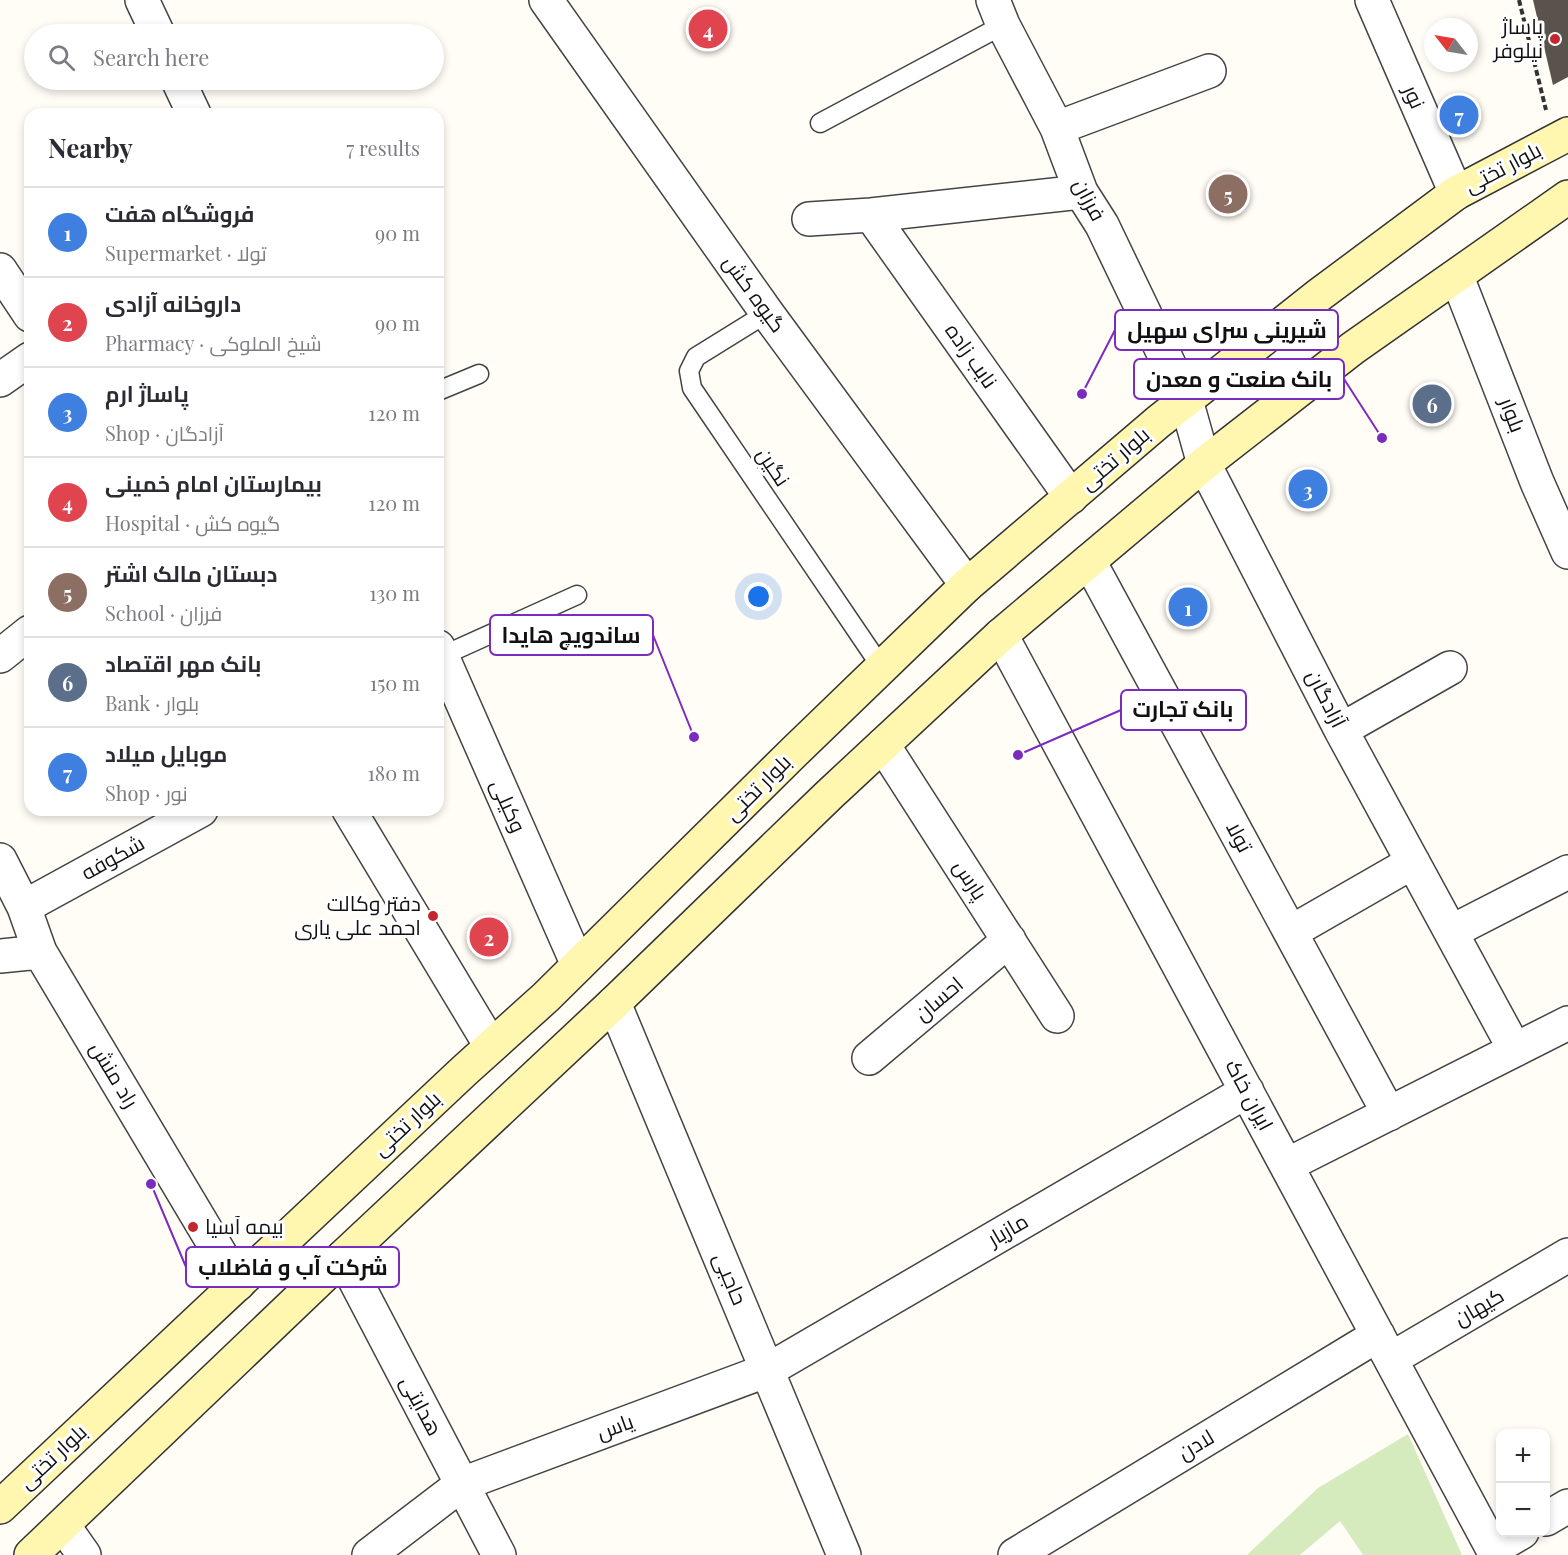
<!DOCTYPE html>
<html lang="en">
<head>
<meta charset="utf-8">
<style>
	body { margin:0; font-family:"Playfair Display",Cairo,serif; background:#f2f2f3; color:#2b2b33 }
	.controls { position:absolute; right:18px; bottom:18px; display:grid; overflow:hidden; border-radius:12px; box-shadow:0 3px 9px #0003 }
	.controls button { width:54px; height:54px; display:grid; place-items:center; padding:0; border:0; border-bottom:2px solid #e1e1e2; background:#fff; color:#2b2b33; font:30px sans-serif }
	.compass { position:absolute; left:1424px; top:18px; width:54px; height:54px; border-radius:50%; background:#fff; box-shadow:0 3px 9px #0003; rotate:301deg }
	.you { position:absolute; left:759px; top:597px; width:21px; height:21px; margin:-15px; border:4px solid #fff; border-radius:50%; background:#1a73e8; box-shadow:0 0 0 9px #1a73e833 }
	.badge { display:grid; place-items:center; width:39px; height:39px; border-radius:50%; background:#c4262e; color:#fff; font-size:20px; font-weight:700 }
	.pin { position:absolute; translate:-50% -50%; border:3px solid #fff; box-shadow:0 2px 6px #0006 }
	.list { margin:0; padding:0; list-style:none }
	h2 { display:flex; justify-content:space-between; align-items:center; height:78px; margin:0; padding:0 24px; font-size:26px }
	h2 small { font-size:20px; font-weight:400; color:#7c7c81 }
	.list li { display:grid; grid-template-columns:39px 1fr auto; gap:18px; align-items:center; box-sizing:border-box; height:90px; padding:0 24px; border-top:2px solid #e1e1e2 }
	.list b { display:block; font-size:22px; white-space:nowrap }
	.list p { margin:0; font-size:20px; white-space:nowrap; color:#7c7c81 }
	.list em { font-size:20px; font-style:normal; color:#7c7c81 }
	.icon { flex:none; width:33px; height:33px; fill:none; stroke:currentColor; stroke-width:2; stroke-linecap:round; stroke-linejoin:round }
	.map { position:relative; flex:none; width:1568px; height:1555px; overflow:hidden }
	.search { position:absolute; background:#fff; box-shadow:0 3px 9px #0003; left:24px; top:24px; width:420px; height:66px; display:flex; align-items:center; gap:15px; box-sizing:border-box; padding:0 21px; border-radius:33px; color:#7c7c81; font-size:22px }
	.panel { position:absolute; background:#fff; box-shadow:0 3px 9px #0003; left:24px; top:108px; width:420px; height:708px; border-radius:18px }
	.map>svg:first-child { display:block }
</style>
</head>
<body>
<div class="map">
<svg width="1568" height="1555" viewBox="0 0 1568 1555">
	<rect width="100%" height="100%" fill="#fffdf5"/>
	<path fill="#d5ebbd" d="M1408,1434L1462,1555H1363L1340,1521L1300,1555H1247L1318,1488Z"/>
	<path fill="#5a524d" d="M1533,0H1568V77L1553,85Z"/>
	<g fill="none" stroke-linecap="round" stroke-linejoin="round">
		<g stroke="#444" stroke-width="21">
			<path id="service" d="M820,123L1003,25
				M767,313L696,357L689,371L692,388L882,668
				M438,391L479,374
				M442,656L577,595"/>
		</g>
		<g stroke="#444" stroke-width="36">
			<path id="minor" d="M142,0L158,34
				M546,0L767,313L967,585
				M993,0L1003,25L1057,128L1081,192L1102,225L1186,400L1204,464L1341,730L1515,1050
				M1372,0L1456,193
				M178,80L194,114
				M1057,128L1209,71
				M871,215L1071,497
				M809,219L871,215L1081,192
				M0,270L30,315
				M1457,277L1537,482L1568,552
				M0,380L30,359
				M1089,561L1389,1114
				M1001,635L1496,1555
				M438,647L578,965
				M0,656L30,632
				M1341,730L1450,668
				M883,745L1057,1016
				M349,810L491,1046
				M0,860L24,907L40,952L238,1284
				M24,907L201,810
				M1291,932L1413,862
				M1451,932L1568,872
				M0,956L40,952
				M614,1003L844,1555
				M869,1058L1009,940
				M1287,1165L1568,1023
				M343,1257L499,1555
				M1391,1359L1568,1255
				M1546,1519L1568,1506
				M63,1525L84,1555
				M1493,1549L1522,1532
				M369,1555L462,1484L768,1370L1247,1091
				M1015,1555L1378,1335"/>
		</g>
		<g stroke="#333" stroke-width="36">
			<path id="secondary" d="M0,1507L464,1071L546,997L793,753L967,585L1158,422L1319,295L1456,193L1568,134
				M31,1555L343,1257L614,1003L829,795L1001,635L1204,464L1353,348L1568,197"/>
		</g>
		<path stroke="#333" stroke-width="4" stroke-dasharray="6 3" stroke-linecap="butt" d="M1519,0L1546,110"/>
		<use href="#service" stroke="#fff" stroke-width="18"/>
		<use href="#minor" stroke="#fff" stroke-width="33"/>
		<use href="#secondary" stroke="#fff6b0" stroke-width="33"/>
	</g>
	<g fill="#c4262e" stroke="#fff" stroke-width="2">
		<circle cx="1555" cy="39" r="6"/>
		<circle cx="433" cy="916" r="6"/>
		<circle cx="193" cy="1227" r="6"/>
	</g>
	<g text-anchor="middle" stroke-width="6" stroke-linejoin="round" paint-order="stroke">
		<g font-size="21" fill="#111" stroke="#fff" text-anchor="end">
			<text x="1543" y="34">پاساژ<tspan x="1543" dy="24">نیلوفر</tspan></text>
			<text x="421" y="911">دفتر وکالت<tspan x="421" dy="24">احمد علی یاری</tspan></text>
			<text x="205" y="1234" text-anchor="start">بیمه آسیا</text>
		</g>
		<g font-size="21" fill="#111" stroke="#fff">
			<text transform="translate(1414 97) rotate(66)" y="7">نور</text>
			<text transform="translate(1503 168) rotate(-28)" y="7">بلوار تختی</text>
			<text transform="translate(1089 200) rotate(62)" y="7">فرزان</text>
			<text transform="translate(754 294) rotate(54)" y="7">گیوه کش</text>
			<text transform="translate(971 356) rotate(55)" y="7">نایب زاده</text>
			<text transform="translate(1512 415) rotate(69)" y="7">بلوار</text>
			<text transform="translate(1115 459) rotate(-41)" y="7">بلوار تختی</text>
			<text transform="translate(773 467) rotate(56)" y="7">نگین</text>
			<text transform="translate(1326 699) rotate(63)" y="7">آزادگان</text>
			<text transform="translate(758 788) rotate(-45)" y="7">بلوار تختی</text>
			<text transform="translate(508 806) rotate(66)" y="7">وکیلی</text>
			<text transform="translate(1239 837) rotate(62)" y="7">تولا</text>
			<text transform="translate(113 858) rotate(-29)" y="7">شکوفه</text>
			<text transform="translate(970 880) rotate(57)" y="7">پارس</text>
			<text transform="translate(939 999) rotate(-40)" y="7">احسان</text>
			<text transform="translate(114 1075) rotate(59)" y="7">راد منش</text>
			<text transform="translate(1249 1095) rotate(62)" y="7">ایران خاک</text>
			<text transform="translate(407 1124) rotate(-43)" y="7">بلوار تختی</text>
			<text transform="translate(1008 1230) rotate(-30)" y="7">مازیار</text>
			<text transform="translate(730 1279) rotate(67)" y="7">حاجبی</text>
			<text transform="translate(1479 1307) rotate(-30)" y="7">کیهان</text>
			<text transform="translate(421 1406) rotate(62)" y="7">هدایتی</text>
			<text transform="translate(615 1427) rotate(-20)" y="7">یاس</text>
			<text transform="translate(1196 1445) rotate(-31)" y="7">لادن</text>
			<text transform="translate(53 1457) rotate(-43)" y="7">بلوار تختی</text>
		</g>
	</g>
	<path fill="none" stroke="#7b2cbf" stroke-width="2" d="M1082 394L1115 330M1382 438L1344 379M694 737L653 635M1018 755L1121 710M151 1184L186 1267"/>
	<g fill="#7b2cbf" stroke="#fff" stroke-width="2">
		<circle cx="1082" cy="394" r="6"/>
		<circle cx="1382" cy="438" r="6"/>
		<circle cx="694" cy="737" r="6"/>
		<circle cx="1018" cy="755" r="6"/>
		<circle cx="151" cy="1184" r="6"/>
	</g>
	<g fill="#fff" stroke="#7b2cbf" stroke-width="2">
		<rect x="1115" y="310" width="223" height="40" rx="6"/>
		<rect x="1134" y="359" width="210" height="40" rx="6"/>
		<rect x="490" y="615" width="163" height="40" rx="6"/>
		<rect x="1121" y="690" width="125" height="40" rx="6"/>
		<rect x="186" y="1247" width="213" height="40" rx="6"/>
	</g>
	<g font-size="22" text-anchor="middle" font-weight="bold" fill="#111">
		<text x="1227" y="338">شیرینی سرای سهیل</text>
		<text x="1239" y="387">بانک صنعت و معدن</text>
		<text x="571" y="643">ساندویچ هایدا</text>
		<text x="1183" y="717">بانک تجارت</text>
		<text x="293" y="1275">شرکت آب و فاضلاب</text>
	</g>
</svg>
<div class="controls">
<button>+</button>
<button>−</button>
</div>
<svg class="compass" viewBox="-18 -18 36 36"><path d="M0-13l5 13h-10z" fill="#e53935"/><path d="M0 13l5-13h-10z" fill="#7c7c81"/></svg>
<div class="you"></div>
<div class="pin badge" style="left:1188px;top:607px;background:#3f7fe0">1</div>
<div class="pin badge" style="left:489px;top:937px;background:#e0444e">2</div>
<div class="pin badge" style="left:1308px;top:489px;background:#3f7fe0">3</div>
<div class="pin badge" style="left:708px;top:29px;background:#e0444e">4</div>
<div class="pin badge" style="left:1228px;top:194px;background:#8d6e63">5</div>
<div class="pin badge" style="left:1432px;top:404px;background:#5c6f8a">6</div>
<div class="pin badge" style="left:1459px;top:115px;background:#3f7fe0">7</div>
<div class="search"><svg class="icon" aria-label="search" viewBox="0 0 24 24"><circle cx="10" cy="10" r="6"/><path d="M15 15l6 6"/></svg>Search here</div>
<section class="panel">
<h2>Nearby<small>7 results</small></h2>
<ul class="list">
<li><span class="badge" style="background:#3f7fe0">1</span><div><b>فروشگاه هفت</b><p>Supermarket · تولا</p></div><em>90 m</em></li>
<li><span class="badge" style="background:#e0444e">2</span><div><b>داروخانه آزادی</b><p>Pharmacy · شیخ الملوکی</p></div><em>90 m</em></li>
<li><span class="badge" style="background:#3f7fe0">3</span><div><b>پاساژ ارم</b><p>Shop · آزادگان</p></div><em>120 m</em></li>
<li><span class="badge" style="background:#e0444e">4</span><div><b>بیمارستان امام خمینی</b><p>Hospital · گیوه کش</p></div><em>120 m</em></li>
<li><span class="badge" style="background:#8d6e63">5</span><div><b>دبستان مالک اشتر</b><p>School · فرزان</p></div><em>130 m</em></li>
<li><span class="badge" style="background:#5c6f8a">6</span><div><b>بانک مهر اقتصاد</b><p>Bank · بلوار</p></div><em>150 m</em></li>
<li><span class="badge" style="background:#3f7fe0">7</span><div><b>موبایل میلاد</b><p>Shop · نور</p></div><em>180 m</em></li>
</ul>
</section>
</div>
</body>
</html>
